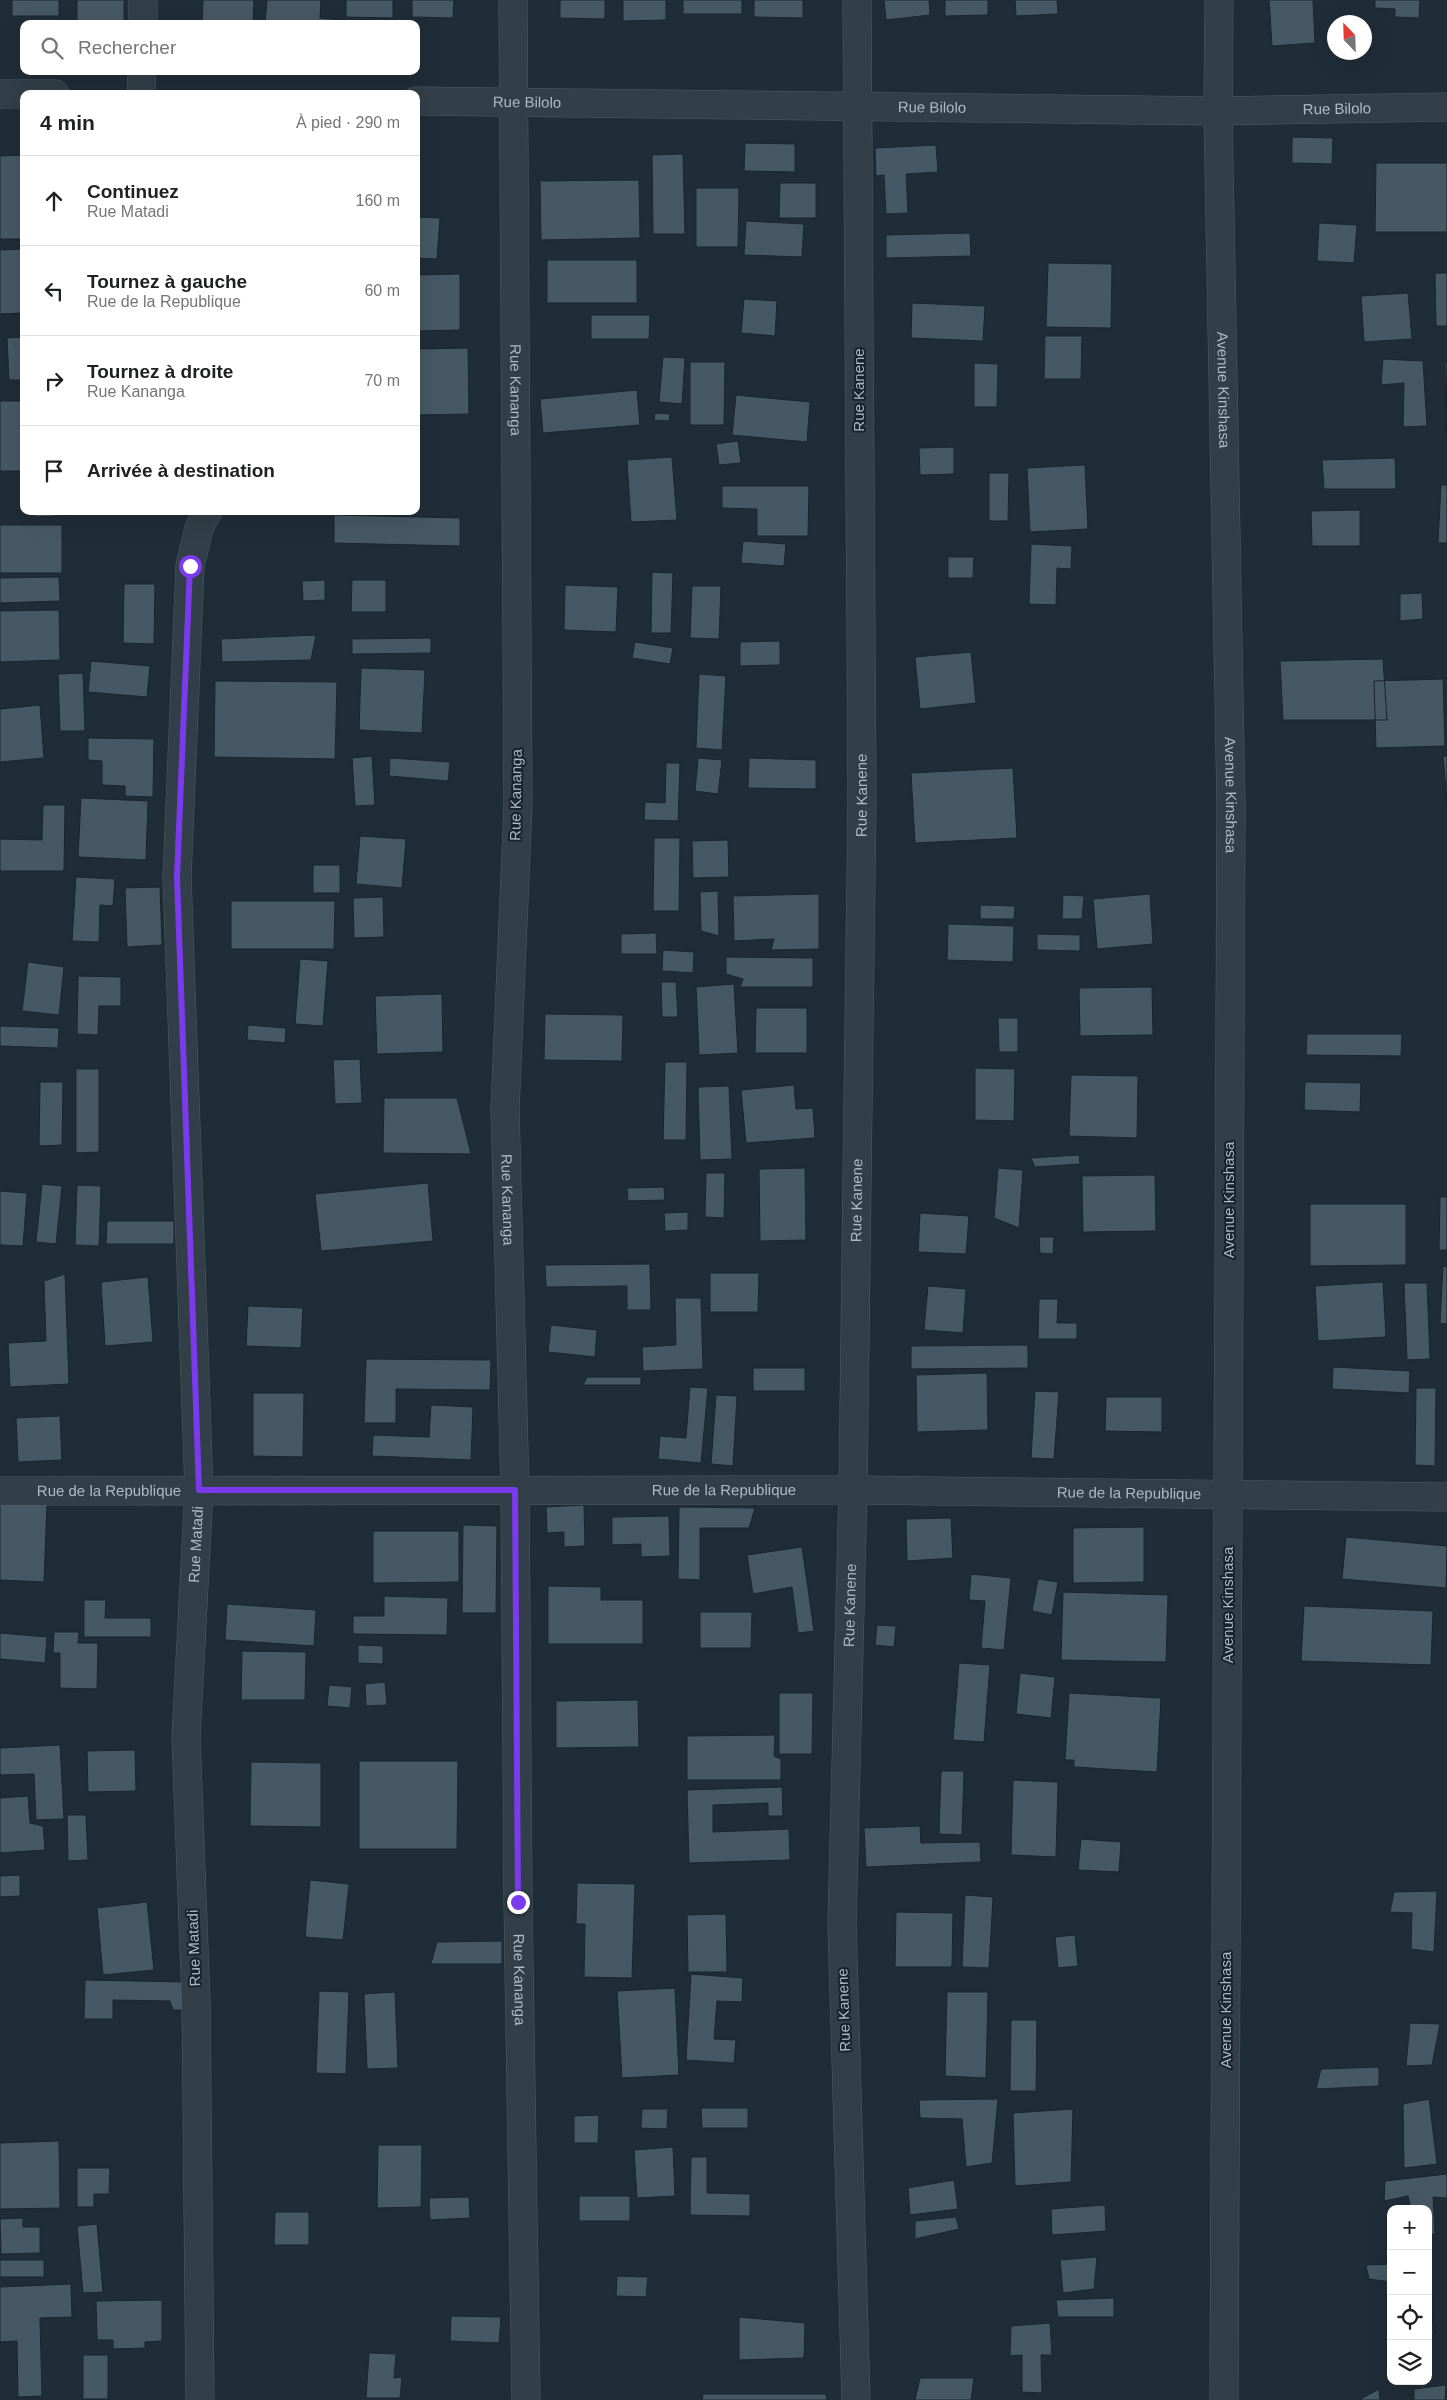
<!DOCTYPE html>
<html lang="fr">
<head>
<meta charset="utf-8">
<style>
	body { margin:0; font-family:Helvetica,sans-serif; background:#f6f6f6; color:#202124 }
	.controls { position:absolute; right:15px; bottom:15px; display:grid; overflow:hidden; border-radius:10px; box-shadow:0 5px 20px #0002 }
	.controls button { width:45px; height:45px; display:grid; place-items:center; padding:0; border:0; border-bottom:1px solid #e0e0e0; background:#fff; color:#202124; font:25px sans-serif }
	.compass { position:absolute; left:1327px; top:15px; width:45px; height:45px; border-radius:50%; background:#fff; box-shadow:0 5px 20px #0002; rotate:337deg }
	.stop { position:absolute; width:15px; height:15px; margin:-11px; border:4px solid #7c3aed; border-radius:50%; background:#fff }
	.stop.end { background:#7c3aed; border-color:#fff; box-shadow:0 1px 5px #0008 }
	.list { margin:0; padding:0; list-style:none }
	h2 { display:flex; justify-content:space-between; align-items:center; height:65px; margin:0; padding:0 20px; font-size:21px }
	h2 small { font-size:16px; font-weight:400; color:#757577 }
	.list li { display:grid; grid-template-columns:32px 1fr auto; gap:15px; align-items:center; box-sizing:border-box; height:90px; padding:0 20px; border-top:1px solid #e0e0e0 }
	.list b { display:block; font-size:19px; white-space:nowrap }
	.list p { margin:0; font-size:16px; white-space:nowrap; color:#757577 }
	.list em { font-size:16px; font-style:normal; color:#757577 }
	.icon { flex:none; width:28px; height:28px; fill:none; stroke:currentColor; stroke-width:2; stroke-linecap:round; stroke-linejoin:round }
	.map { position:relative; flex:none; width:1447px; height:2400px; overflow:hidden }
	.search { position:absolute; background:#fff; box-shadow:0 5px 20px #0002; left:20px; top:20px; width:400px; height:55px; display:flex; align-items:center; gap:12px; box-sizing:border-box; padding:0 18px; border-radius:10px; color:#757577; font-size:19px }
	.panel { position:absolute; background:#fff; box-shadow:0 5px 20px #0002; left:20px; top:90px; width:400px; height:425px; border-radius:10px }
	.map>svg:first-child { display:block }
</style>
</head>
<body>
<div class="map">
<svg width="1447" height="2400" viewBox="0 0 1447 2400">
	<rect width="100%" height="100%" fill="#1f2d38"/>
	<path fill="#465864" stroke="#1a252f" d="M12,0H59V16H12Z
		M77,0H124V24H77Z
		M203,0H254L253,24H202Z
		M267,0H321L320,18L342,20L341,24H265Z
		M346,0H393V18L346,17Z
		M412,0H454L453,18L412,17Z
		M560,0H605V19L560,18Z
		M623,0H666V20L623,21Z
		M683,0H742V14H683Z
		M754,0H803V18L754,17Z
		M884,0H929L930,15L886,20Z
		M945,0H988V15L945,16Z
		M1015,0H1057L1058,14L1016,16Z
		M1269,0H1313L1315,43L1272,46Z
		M1375,0H1420L1419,18L1395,17V9L1375,8Z
		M1292,137L1333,138L1332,164L1292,163Z
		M745,143L795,144V172L744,171Z
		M936,145L938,172L906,174L908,213L886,214L884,175L876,176L875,148Z
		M683,154L685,234H653L652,155Z
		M24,155V239H0V156Z
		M1376,163H1447V232H1375Z
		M639,180L640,238L541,240L540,181Z
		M780,183H816V218H779Z
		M696,188H739L738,247H696Z
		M416,217L440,218L437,259L416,258Z
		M746,221L804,224L802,257L744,255Z
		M1319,223L1357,225L1354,263L1317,261Z
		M970,233L971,256L886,258V235Z
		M24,249V313L0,314V250Z
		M547,260H637V303H547Z
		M1048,263L1112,264L1111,328L1046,327Z
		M1435,273H1447V326H1436Z
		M460,274V330L416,331V275Z
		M1408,293L1412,339L1364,342L1361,296Z
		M744,299L777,301L775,336L741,333Z
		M912,303L985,306L983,341L911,338Z
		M591,315H650L649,339H591Z
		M1045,336H1082L1081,379H1044Z
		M24,337V380H9L7,338Z
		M468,348L469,414L416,415V349Z
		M663,357L685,358L682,404L659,402Z
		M1383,359L1423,361L1427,426L1403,427L1404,383L1381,385Z
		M690,362H725L724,425H690Z
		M1445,362H1447L1446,434Z
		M974,363L998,364L997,407H974Z
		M637,390L640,425L543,433L540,399Z
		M736,395L810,402L807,442L732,435Z
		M0,401H24V471H0Z
		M655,413L670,414L669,421L654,420Z
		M738,441L741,463L719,465L716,444Z
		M954,447V474L920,475L919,448Z
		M672,457L677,520L631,522L627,460Z
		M1395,458L1396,489H1324L1322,460Z
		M1085,465L1088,529L1030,532L1027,468Z
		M989,473H1009L1008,521H989Z
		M1441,485H1447V543H1438Z
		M722,486H809L808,536H757V509L722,508Z
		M1360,510V546H1312L1311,511Z
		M34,511H73V515L35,517Z
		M334,515L460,518V546L334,543Z
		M0,525H62V573H0Z
		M743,541L786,544L784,566L741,563Z
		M1031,544L1072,546L1071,569L1057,568L1056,605L1029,604Z
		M948,557H974L973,578H948Z
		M652,572L673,573L671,633H651Z
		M59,577L60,601L0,603V578Z
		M325,580V600L303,601L302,581Z
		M352,580H386V612H351Z
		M124,584H155L154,644L123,643Z
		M565,585L618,587L616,632L564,630Z
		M692,586H721L719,639L690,638Z
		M1422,593L1423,619L1400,621V594Z
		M59,610L60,660L0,662V611Z
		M316,635L311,660L222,662L221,639Z
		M431,638V653L352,654V639Z
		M780,641V665L740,666V642Z
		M635,642L673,648L670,664L632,658Z
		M971,652L976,703L920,709L915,657Z
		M1383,659L1387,720H1283L1280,661Z
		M91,661L150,666L147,697L88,692Z
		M361,668L425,670L422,733L359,730Z
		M83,673L85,731H60L58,674Z
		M699,674L726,676L722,750L696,748Z
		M1443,679L1445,746L1376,748L1374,681Z
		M215,681L337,682L335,759L214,757Z
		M40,705L44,758L0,762V709Z
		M88,738L154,739L153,797L125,796V786L102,785V761L88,760Z
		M372,756L375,805L355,806L352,758Z
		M1443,756H1447V802Z
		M390,758L450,762L448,781L389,776Z
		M698,758L722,760L718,794L695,791Z
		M749,758L816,760V789L748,788Z
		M666,763H680L678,821L644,820L645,802L665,803Z
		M1013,768L1017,838L915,843L911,773Z
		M81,798L148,801L146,860L78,857Z
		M43,805H65L64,871H0V839L42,840Z
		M360,836L406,839L402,888L356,884Z
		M654,838H680L679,911H653Z
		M728,840L729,877L693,878L692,841Z
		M313,865H340V893H313Z
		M76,877L115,879L113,906L100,905L99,942L72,941Z
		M160,887L162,945L127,947L125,888Z
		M718,891L719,936L701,931L700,892Z
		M819,894V949L771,950L774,939L734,941L733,896Z
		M1150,894L1153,944L1097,949L1093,899Z
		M1063,895L1084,896L1082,919H1062Z
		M383,897L384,937L354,938L353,898Z
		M231,901H335L334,949H231Z
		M980,905L1015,906L1014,919H980Z
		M948,924L1014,926L1013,962L947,960Z
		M656,933L657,954H621V934Z
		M1037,934L1080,935V951L1037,950Z
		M663,950L694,952L693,973L662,971Z
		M726,957L813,958V987H740L743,979L726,974Z
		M300,959L328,961L323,1026L295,1024Z
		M28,962L64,967L59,1015L22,1011Z
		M78,976L121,977V1006H99L98,1035L77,1034Z
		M661,982H676L678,1017H662Z
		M734,984L738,1053L699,1055L696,987Z
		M1152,987L1153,1035L1080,1036L1079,988Z
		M442,994L443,1052L377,1054L375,996Z
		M756,1008H807V1053H755Z
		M545,1014L623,1015L622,1061L544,1060Z
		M998,1018H1018V1052H999Z
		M248,1025L286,1028L285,1043L247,1040Z
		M0,1026L59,1028L58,1048L0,1046Z
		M1307,1034H1402L1401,1056L1306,1055Z
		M360,1059L362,1103L335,1104L333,1060Z
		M665,1062H687L686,1140H663Z
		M975,1068L1015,1069L1014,1121L975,1120Z
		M76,1069H99V1152L76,1153Z
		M1071,1075L1138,1076L1137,1138L1069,1136Z
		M40,1082H63L62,1145L39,1146Z
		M1305,1082L1361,1083L1360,1112L1304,1110Z
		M794,1085L796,1109L813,1108L815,1138L746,1143L741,1090Z
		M729,1086L732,1159L700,1160L698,1087Z
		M384,1098H457L471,1154L383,1153Z
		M1079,1155L1080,1164L1035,1167L1031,1158Z
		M805,1168L806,1240L760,1241L759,1169Z
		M998,1168L1023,1170L1019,1228L994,1218Z
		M706,1173H725L724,1218L705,1217Z
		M1155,1175L1156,1231L1083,1232L1082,1176Z
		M428,1183L433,1241L321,1251L315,1194Z
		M42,1184L62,1186L56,1244L36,1242Z
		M77,1185L101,1186L99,1246L75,1245Z
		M664,1187L665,1200L628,1201L627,1188Z
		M0,1191L27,1193L23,1246L0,1245Z
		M1440,1197H1447V1250H1439Z
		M1310,1204H1406V1265L1310,1266Z
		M688,1212V1230L665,1231L664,1213Z
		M920,1213L969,1216L966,1254L918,1252Z
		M107,1221H174V1244H106Z
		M1039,1237H1054L1053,1254L1040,1253Z
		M650,1264L651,1310H627V1286L546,1287L545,1265Z
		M1443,1266L1447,1267V1324L1440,1323Z
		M710,1273H759L758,1312H710Z
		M65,1274L69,1384L10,1387L8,1343L46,1341L44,1281Z
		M148,1277L153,1342L105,1346L101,1282Z
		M1383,1282L1386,1337L1318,1341L1315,1286Z
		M1404,1283H1427L1430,1359L1407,1360Z
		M928,1286L966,1289L963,1333L924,1330Z
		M675,1298H701L703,1369L643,1371L642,1347L676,1345Z
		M1039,1299H1058L1057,1323H1077V1339H1038Z
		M248,1306L303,1308L301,1348L246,1346Z
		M551,1325L597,1330L595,1357L548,1352Z
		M1028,1345V1368L911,1369V1346Z
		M366,1359L491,1360L490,1390L396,1389V1423H364Z
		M1333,1367L1410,1371L1409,1393L1332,1389Z
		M753,1368H805V1391H753Z
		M987,1373L988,1430L917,1432L916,1375Z
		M587,1377H641V1385H583Z
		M690,1387L708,1388L701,1463L658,1459L660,1436L686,1438Z
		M1416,1388H1436L1435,1466L1415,1465Z
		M1035,1391L1059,1392L1054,1459L1031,1458Z
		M253,1393H304L303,1457L253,1456Z
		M716,1395L737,1396L733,1466L711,1464Z
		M1106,1397H1162V1432L1105,1431Z
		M431,1405L473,1407L471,1460L372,1456L373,1435L429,1437Z
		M60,1416L62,1460L18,1462L16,1418Z
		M0,1503L47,1504L44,1582L0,1580Z
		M584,1505L585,1546L564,1547V1532L547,1533L546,1507Z
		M679,1507L755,1508L749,1528H700V1580L678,1579Z
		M669,1516L670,1556L641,1557V1544L612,1545V1517Z
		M951,1518L953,1558L907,1561L906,1519Z
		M463,1525L497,1526L496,1613H462Z
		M1144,1527V1582L1073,1583V1528Z
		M373,1531H459V1582L373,1583Z
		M1346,1537L1447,1546L1446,1588L1342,1579Z
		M802,1547L814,1631L798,1633L792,1587L753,1594L747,1555Z
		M971,1574L1011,1578L1004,1650L981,1648L985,1601L969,1600Z
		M1038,1579L1058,1582L1052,1615L1032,1611Z
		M548,1586L601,1587V1600H643V1644H548Z
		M1063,1592L1168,1595L1166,1662L1061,1660Z
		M384,1596L448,1598L447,1635L353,1634V1616H384Z
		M84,1600H106L105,1618H151V1637H84Z
		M227,1604L316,1610L314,1646L225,1640Z
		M1304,1606L1433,1611L1431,1665L1301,1661Z
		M700,1612H752L751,1648H700Z
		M877,1625L896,1626L894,1647L875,1645Z
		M54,1632H79L78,1643H98L97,1689L60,1688V1653H53Z
		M0,1633L47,1637L45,1663L0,1659Z
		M358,1645L383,1646V1664L358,1663Z
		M242,1651L306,1652L305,1700H241Z
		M959,1663L990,1665L984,1742L953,1740Z
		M1020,1673L1055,1677L1051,1718L1016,1714Z
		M385,1682L387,1705L366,1706L365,1684Z
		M329,1685L352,1687L350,1708L327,1706Z
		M779,1693H813L812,1754H779Z
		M1069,1693L1161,1698L1157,1772L1074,1767V1760H1065Z
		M638,1700L639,1747L556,1748V1701Z
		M775,1735L774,1756L781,1759V1780H687V1736Z
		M60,1745L64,1819L36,1820L34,1774L0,1775V1748Z
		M135,1750L136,1791L88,1792L87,1751Z
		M359,1761H458L457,1849H359Z
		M251,1762L321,1763V1827L250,1826Z
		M941,1771H964L962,1835L939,1834Z
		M1013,1780L1058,1782L1056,1857L1011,1855Z
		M782,1787L783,1816H768V1803L713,1805V1832L789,1829L790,1860L689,1863L687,1790Z
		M28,1796L30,1823L43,1826L45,1850L0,1853V1798Z
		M67,1815H86L88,1860L68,1861Z
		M920,1826L921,1843L980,1842L981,1862L866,1867L864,1828Z
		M1081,1839L1121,1842L1119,1872L1078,1870Z
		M20,1875V1896L0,1897V1876Z
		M310,1880L349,1884L343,1940L305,1937Z
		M577,1883L635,1884L632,1978L584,1977L585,1924H576Z
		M1437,1891L1434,1952L1411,1949L1412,1913L1390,1912L1394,1892Z
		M965,1895L993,1897L989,1968L962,1967Z
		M147,1902L154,1970L103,1975L97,1908Z
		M896,1912L953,1913L952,1967H895Z
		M726,1914L727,1972H688L687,1915Z
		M1075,1935L1078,1966L1058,1968L1055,1937Z
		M502,1941V1964H431L437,1942Z
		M691,1974L743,1978L742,2002L717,2001L714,2039L736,2040L734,2063L686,2060Z
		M85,1980L184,1982L183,2010H173L170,2001L113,2000V2019H84Z
		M675,1988L679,2075L622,2078L617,1991Z
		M319,1991L349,1992L346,2074L316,2073Z
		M395,1992L398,2068L367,2069L364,1994Z
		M947,1992H988L986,2078L945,2076Z
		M1011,2020H1037L1036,2091H1010Z
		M1410,2023L1440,2024L1432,2065L1406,2066Z
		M1379,2067V2086L1316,2089L1321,2069Z
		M998,2099L992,2163L966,2167L962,2119L920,2118L919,2100Z
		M1429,2099L1437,2164L1404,2168L1403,2104Z
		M701,2108H748V2128H702Z
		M642,2109H668L667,2129L641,2128Z
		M1073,2109L1071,2182L1015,2186L1013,2113Z
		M599,2115L598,2143H574V2116Z
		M59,2141L60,2208L0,2209V2143Z
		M378,2145H422L421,2207L377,2208Z
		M673,2147L675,2196L637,2198L634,2150Z
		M691,2157H707V2193L750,2194V2216L690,2215Z
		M77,2168H110L109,2194H94V2207H77Z
		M1447,2174V2198L1433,2197L1435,2234L1428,2235V2209H1411L1408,2196L1384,2201L1385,2181Z
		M954,2180L958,2209L910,2215L908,2188Z
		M579,2196H630V2221H579Z
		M469,2197L470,2218L430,2220L429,2198Z
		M1105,2205L1106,2231L1052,2235L1051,2209Z
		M275,2212H309V2245H274Z
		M956,2217L959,2229L915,2239V2221Z
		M23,2218V2227H40V2253L1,2254L0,2219Z
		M97,2224L103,2292L83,2293L77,2226Z
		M1097,2257L1094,2289L1063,2293L1060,2260Z
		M0,2260H44V2277H0Z
		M1391,2264V2282L1369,2279L1366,2265Z
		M1428,2264H1431L1433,2334H1428Z
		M617,2276L648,2277L646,2297L616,2296Z
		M71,2284L72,2317L40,2318L42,2396L18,2397L17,2341L0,2342V2287Z
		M1114,2298V2317H1058L1056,2300Z
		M162,2300V2341L145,2342V2348L113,2349V2340H97L96,2301Z
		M451,2316L501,2317L499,2343L450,2341Z
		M739,2317L805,2323L804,2358L739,2360Z
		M1050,2323L1052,2355H1041L1042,2393L1022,2392V2355L1010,2356L1011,2326Z
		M369,2353L396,2354L394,2378L402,2377L400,2398H366Z
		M83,2355H108V2399H83Z
		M920,2378H974L971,2400H915Z
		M1446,2385L1445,2400H1414V2389Z
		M1379,2389L1380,2400H1359Z
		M703,2394H826L827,2400H702Z"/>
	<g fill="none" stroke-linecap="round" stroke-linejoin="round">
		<g stroke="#505c66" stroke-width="29">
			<g id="street">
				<path id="s1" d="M513,0L518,806L505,1109L515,1490L518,1902L526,2400"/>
				<path id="s2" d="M1219,0L1218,111L1231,806L1224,2400"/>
				<path d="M143,24V0"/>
				<path d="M0,94H55"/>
				<path d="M141,94L142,71"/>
				<path id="s3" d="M416,101L1218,111L1447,107"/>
				<path id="s4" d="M0,1491L853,1490L1447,1497"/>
				<path id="s5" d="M200,2400L196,2001L186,1737L199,1490L177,877L190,566L199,528L208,511"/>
				<path id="s6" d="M856,2400L842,1923L853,1490L862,797L857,0"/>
			</g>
		</g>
		<use href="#street" stroke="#323f48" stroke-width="28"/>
	</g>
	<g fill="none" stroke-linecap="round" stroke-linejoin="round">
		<path stroke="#7c3aed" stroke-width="6" d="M190,566L177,877L199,1490H515L518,1902"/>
	</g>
	<g text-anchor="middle" stroke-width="4" stroke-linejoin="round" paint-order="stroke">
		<g font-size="15" fill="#acbac5" stroke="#18232d">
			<text dy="5" stroke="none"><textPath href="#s3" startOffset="111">Rue Bilolo</textPath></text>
			<text dy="5" stroke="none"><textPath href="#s3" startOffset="516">Rue Bilolo</textPath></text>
			<text dy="5" stroke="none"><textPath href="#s3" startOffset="921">Rue Bilolo</textPath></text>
			<text dy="5" stroke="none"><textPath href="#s1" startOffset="390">Rue Kananga</textPath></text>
			<text transform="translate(859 390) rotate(-90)" y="5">Rue Kanene</text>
			<text dy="5" stroke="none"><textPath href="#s2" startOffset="390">Avenue Kinshasa</textPath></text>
			<text transform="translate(516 795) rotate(-89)" y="5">Rue Kananga</text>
			<text dy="5" stroke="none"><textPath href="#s6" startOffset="1605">Rue Kanene</textPath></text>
			<text dy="5" stroke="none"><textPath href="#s2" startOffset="795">Avenue Kinshasa</textPath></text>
			<text dy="5" stroke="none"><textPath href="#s1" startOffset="1200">Rue Kananga</textPath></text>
			<text dy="5" stroke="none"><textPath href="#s6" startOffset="1200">Rue Kanene</textPath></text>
			<text transform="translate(1229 1200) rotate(-90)" y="5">Avenue Kinshasa</text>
			<text dy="5" stroke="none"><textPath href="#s4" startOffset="724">Rue de la Republique</textPath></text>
			<text dy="5" stroke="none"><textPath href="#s4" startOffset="109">Rue de la Republique</textPath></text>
			<text dy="5" stroke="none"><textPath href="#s4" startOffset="1129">Rue de la Republique</textPath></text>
			<text dy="5" stroke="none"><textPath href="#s5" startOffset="856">Rue Matadi</textPath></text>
			<text dy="5" stroke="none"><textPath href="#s6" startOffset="795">Rue Kanene</textPath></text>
			<text transform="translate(1228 1605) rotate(-90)" y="5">Avenue Kinshasa</text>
			<text transform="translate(194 1948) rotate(-92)" y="5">Rue Matadi</text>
			<text dy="5" stroke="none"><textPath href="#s1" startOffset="1980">Rue Kananga</textPath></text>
			<text transform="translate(844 2010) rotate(-92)" y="5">Rue Kanene</text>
			<text transform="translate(1226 2010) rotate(-90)" y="5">Avenue Kinshasa</text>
		</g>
	</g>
</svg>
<div class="controls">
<button>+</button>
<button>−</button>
<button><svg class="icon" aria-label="locate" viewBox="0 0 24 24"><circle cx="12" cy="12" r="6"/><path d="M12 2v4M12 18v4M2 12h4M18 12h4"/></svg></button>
<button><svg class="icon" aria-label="layers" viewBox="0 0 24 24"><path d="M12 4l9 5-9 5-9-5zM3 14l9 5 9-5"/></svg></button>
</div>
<svg class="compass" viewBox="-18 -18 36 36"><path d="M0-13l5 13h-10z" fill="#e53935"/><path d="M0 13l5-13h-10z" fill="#757577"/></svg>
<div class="stop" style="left:190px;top:566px"></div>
<div class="stop end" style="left:518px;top:1902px"></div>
<div class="search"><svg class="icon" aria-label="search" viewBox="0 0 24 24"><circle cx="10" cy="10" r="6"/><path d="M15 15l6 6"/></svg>Rechercher</div>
<section class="panel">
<h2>4 min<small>À pied · 290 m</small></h2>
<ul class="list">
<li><svg class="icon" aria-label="ahead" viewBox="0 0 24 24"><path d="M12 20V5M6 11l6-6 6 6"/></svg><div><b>Continuez</b><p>Rue Matadi</p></div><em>160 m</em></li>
<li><svg class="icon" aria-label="left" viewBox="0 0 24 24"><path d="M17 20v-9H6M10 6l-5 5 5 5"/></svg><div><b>Tournez à gauche</b><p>Rue de la Republique</p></div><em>60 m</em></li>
<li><svg class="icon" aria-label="right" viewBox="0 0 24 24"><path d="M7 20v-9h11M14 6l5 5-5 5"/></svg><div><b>Tournez à droite</b><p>Rue Kananga</p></div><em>70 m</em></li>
<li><svg class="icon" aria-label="arrive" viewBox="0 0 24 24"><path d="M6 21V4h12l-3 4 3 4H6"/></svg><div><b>Arrivée à destination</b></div></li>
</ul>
</section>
</div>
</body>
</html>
